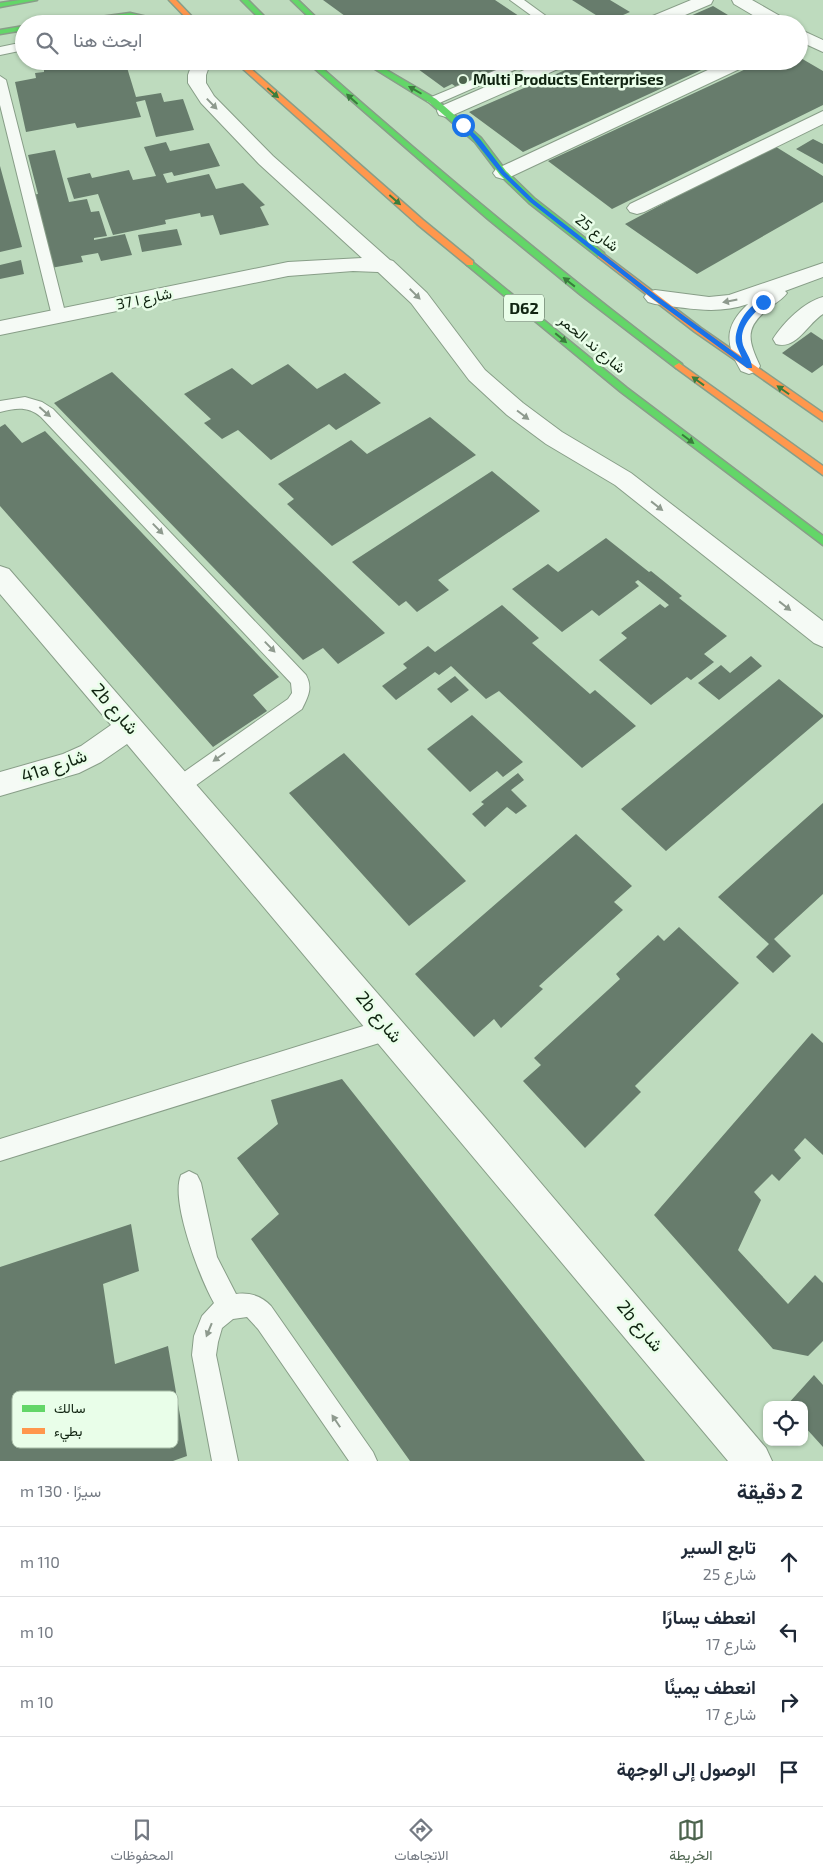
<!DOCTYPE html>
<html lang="ar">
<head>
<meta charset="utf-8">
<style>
	body { margin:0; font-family:"Exo 2",Vazirmatn,sans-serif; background:#f6f6f7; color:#1f2937; direction:rtl }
	.controls { position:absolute; right:15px; bottom:15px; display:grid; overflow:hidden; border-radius:10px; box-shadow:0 1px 4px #0004 }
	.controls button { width:45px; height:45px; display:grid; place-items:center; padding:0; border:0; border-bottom:1px solid #e0e1e3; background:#fff; color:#1f2937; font:25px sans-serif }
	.stop { position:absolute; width:15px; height:15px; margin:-11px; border:4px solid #1a73e8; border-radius:50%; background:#fff }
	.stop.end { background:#1a73e8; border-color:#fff; box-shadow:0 1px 5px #0008 }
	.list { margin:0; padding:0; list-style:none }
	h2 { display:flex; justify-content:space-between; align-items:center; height:65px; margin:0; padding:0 20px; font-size:21px }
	h2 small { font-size:16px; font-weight:400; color:#747a83 }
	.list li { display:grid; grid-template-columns:32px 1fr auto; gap:15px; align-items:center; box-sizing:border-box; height:70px; padding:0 20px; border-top:1px solid #e0e1e3 }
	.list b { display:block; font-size:19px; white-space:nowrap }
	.list p { margin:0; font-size:16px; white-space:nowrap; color:#747a83 }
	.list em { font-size:16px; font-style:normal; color:#747a83 }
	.icon { flex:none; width:28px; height:28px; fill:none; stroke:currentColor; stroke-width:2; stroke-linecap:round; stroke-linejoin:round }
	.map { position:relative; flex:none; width:823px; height:1461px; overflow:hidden; direction:ltr }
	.search { position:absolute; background:#fff; box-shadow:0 1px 4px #0004; left:15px; right:15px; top:15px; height:55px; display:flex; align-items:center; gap:12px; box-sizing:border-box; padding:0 18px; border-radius:28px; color:#747a83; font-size:19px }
	.sheet { height:345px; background:#fff }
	nav { display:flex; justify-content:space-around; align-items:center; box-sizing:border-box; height:70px; border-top:1px solid #e0e1e3; background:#fff; font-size:14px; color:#747a83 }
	nav a { display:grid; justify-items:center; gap:2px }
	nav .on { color:#4d644e }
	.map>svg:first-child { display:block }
</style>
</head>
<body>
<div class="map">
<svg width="823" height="1461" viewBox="0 0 823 1461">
	<rect width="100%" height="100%" fill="#bedbbe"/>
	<path fill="#677c6c" d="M323,0H495L531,24H356Z
		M572,0H610L630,12L607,22Z
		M713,6L743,24H672Z
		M799,57L823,71V105L612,209L548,161L763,61H799Z
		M92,61H125L136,97L161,93L164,102L183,99L194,130L156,137L145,100L136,102L141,117L77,128L75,123L26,132L15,82L36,78L35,73L44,72V69Z
		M407,61H510L500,65L505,69L459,89L452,84L444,88Z
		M586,61H721L523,152L469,112Z
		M813,139L823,144V164L796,149Z
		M166,142L170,151L209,143L220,166L174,176L172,172L163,174L167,183L209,174L216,189L243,183L265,205L260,207L269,225L220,235L213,215L201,217L200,213L165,220L166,224L113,235L98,194L74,199L67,178L90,173L92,178L129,170L133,180L156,176L144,147Z
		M773,145L823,176V202L697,274L625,224Z
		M55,150L69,202L87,199L91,212L99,211L107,236L94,238V240L125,234L132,255L101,261L98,253L81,256L83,262L51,268L32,195L38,194L28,155Z
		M0,166L22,247L0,252Z
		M177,229L182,245L142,252L138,235Z
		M21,260L24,274L0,279V265Z
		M811,332L823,340V365L812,373L782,353Z
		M288,364L317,389L345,373L381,403L336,430L329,424L271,460L238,430L222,439L204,423L211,419L184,394L232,368L252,385Z
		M112,372L385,633L338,664L323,648L303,660L54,403Z
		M430,417L476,455L332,546L287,504L294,499L278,484L351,440L367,454Z
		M5,424L22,443L45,431L279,677L253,695L267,711L213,747L0,506V427Z
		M492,471L540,511L438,580L449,590L417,612L406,601L399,606L352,562Z
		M606,538L649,572L651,571L682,596L679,598L727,636L704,654L714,662L691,680L687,677L651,705L599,660L627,638L621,633L660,604L665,608L669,605L638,580L635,582L639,586L599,616L592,610L562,632L512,589L548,564L558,572Z
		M502,605L539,638L532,643L590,694L595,690L636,726L582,768L499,691L486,699L451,666L439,675L435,672L396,700L382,686L407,668L403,664L428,646L435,652Z
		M751,656L762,666L719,700L698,683L721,665L730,673Z
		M455,676L469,690L451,703L437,689Z
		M779,679L823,715V717L666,851L621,809Z
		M472,715L523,762L503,777L497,771L470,792L427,749Z
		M344,753L466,881L409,926L289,793Z
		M518,773L524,780L511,790L527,806L516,814L507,807L485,827L472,814L484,804L481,802Z
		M823,803V894L774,939L791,956L773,973L756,957L769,944L718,897Z
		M576,834L632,886L614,902L623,910L539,986L543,989L501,1028L494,1019L474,1037L415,974Z
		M679,927L739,983L635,1086L641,1092L585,1148L523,1081L541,1065L534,1058L620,979L616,974L658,935L664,941Z
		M812,1033L823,1043V1155L805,1138L794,1150L801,1158L779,1181L772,1174L754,1192L761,1200L738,1250L788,1304L815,1275L823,1283V1341L808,1356L773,1349L654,1215Z
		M342,1079L645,1461H410L251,1239L279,1214L237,1158L278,1124L271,1100Z
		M131,1224L139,1271L103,1284L115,1364L168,1346L187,1456L173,1461H0V1267Z
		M814,1375L823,1385V1447L804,1426V1405H787Z"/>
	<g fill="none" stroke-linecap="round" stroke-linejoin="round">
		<g stroke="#889e88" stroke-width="2">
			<path id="lane" d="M510,0H524L557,24H543Z
				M24,42V50L0,55V47Z
				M518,61H535L437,104L433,105L427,101L429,98Z
				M0,76L6,80L66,316L64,319H54L52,316L0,105Z
				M25,397L42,402L53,409L306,675C313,688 308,697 302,709L188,791L181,793L174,791L171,785L174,779L288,699L292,693L291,683L41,417C28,406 16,408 0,412V401Z
				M389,1018L397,1021L400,1029L397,1037L389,1040L0,1161V1139Z
				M189,1171L197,1175L201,1183L217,1257L236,1294C249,1292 262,1296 271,1306L373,1452L377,1461H349L258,1329L247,1317L233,1319L222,1328L218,1342L216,1355L238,1461H212L192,1355L194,1336L202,1316L214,1303C200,1278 170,1201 181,1175Z"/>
		</g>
		<g stroke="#889e88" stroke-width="2">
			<path id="street" d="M691,0H713L711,4L664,24H641L643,20Z
				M732,0H752L787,20L789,24H768L734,4Z
				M799,29L823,40V52L799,41Z
				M193,61H211L206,75V83L214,96L273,156L390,260L393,261L427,293L485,370L523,403L562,432L631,473L823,621V647L814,643L615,485L546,444L507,415L469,380L411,303L378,272L353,271L288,276L0,335V321L288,262L362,258L259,164L201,103L188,83V75Z
				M545,61H570L567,65L453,115L446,117L439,115L437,111L439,107Z
				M727,61H751L748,65L510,177L503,179L496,177L493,173L496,169Z
				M823,111V124L644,212L637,214L630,212L627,208L630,204Z
				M823,263V277L785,291L787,293C782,300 775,303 769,308C744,328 748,340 760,366L757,371L749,374L741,371C725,344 724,326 748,304C717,315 687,308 655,304L648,302L644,297L648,292L655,290L709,297L729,295Z
				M823,297V314C807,324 797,350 776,344L773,339C784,322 804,302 823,297Z
				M0,566L9,569L484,1116L766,1448L772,1461H728L127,744L101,762L79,773L0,796V772L63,754L81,746L111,725L0,594Z"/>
		</g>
		<g stroke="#889e88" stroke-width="3">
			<path id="fast" d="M20,0H37L0,7V3Z
				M241,0H248L272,24H265Z
				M291,0H298L323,24H316Z
				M130,13L177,24H162L130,17L72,24H49Z
				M24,26V30L0,34V30Z
				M306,61H314C433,166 555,268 682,364V368H676L581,295L488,219Z
				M362,61H371L436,99L481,138L506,171L535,199L604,253V257H598L529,203L500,175L475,142L430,103Z
				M470,260L627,388L823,536V545L621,392L467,265L466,263Z"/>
		</g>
		<g stroke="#889e88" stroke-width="3">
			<path id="slow" d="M169,0H176L199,24H192Z
				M234,61H242L423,220L473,261V265H467L417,224Z
				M601,252L701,328L823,413V421L695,332L598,257V253Z
				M679,363L823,466V475L676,368L674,366Z"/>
		</g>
		<use href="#lane" fill="#f5faf5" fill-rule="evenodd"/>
		<use href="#street" fill="#f5faf5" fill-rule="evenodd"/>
		<use href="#fast" fill="#63d668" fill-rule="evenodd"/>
		<use href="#slow" fill="#ff974d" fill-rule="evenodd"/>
	</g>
	<defs><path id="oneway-solid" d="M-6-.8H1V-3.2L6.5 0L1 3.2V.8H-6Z" transform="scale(1.25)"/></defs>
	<g fill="#3a7d3c">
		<use href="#oneway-solid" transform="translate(415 90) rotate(-150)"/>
		<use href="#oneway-solid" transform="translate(273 93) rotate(41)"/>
		<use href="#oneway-solid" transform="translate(352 99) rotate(-138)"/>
		<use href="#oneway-solid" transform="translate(395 200) rotate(41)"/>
		<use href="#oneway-solid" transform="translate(569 282) rotate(-142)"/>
		<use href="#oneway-solid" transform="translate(561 338) rotate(40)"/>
		<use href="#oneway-solid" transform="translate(698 381) rotate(-144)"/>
		<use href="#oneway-solid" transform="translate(783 390) rotate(-145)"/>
		<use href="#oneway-solid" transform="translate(688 439) rotate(37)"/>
	</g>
	<g fill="#8e9a8e">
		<use href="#oneway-solid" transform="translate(212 104) rotate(46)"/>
		<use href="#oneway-solid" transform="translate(415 294) rotate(45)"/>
		<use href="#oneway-solid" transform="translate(730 301) rotate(169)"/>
		<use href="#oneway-solid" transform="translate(45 412) rotate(41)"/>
		<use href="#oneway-solid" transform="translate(523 415) rotate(37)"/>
		<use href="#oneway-solid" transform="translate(657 506) rotate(38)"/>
		<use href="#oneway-solid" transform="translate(158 529) rotate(46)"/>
		<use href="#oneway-solid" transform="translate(785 606) rotate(38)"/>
		<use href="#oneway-solid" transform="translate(270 647) rotate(46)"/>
		<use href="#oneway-solid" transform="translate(219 757) rotate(145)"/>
		<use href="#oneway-solid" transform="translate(209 1330) rotate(112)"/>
		<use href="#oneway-solid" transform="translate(336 1421) rotate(-124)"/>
	</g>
	<path fill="#1a73e8" d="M461,124H465L480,139L505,172L534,200L657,296L742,358C740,353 737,348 736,343C733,329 749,300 765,301V304C753,313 738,328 743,345C746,353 752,360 752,368H747L653,299L530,202L501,174Z"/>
	<circle fill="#4d644e" stroke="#e9fee9" stroke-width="2" cx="463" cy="80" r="5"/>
	<g text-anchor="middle" stroke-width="5" stroke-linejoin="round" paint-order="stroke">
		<g font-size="15" font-weight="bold" fill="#102411" stroke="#e9fee9" text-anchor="start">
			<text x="473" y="85">Multi Products Enterprises</text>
		</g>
		<g font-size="15" fill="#102411" stroke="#e9fee9">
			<text transform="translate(597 233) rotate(38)" y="5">شارع 25</text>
			<text transform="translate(144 299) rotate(-12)" y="5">شارع ا 37</text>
			<text transform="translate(592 344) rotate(40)" y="5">شارع ند الحمر</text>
		</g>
		<rect fill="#e9fee9" stroke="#516552" stroke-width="1" x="504" y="294.5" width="40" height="27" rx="4"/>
		<g font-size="16" font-weight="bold" fill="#102411">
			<text x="524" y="314">D62</text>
		</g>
		<g font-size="18" fill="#102411" stroke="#e9fee9">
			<text transform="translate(115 709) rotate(49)" y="6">2b شارع</text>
			<text transform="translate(54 766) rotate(-19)" y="6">41a شارع</text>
			<text transform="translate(379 1017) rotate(50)" y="6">2b شارع</text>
			<text transform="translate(640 1326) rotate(50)" y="6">2b شارع</text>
		</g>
	</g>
	<rect x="12" y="1391" width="166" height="57" rx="8" fill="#e9fee9" stroke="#a8bda8" stroke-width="1"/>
	<rect x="22" y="1405" width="23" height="7" fill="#63d668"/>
	<rect x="22" y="1428" width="23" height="6" fill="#ff974d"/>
	<g font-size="14" fill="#102411">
		<text x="54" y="1413">سالك</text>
		<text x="54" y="1436">بطيء</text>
	</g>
</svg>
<div class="controls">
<button><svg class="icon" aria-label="locate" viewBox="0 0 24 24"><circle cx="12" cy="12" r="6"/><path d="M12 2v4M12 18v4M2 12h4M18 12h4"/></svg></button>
</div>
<div class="stop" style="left:463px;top:125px"></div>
<div class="stop end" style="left:763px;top:302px"></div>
<div class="search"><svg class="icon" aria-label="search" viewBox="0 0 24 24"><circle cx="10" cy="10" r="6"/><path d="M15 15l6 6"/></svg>ابحث هنا</div>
</div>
<section class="sheet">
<h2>2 دقيقة<small>سيرًا · 130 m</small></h2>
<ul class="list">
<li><svg class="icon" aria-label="ahead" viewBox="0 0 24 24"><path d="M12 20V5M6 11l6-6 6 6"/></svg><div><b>تابع السير</b><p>شارع 25</p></div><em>110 m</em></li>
<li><svg class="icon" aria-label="left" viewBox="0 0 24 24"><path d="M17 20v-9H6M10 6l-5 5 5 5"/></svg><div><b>انعطف يسارًا</b><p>شارع 17</p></div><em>10 m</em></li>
<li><svg class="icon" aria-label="right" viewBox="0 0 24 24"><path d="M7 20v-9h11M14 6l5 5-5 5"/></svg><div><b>انعطف يمينًا</b><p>شارع 17</p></div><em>10 m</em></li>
<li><svg class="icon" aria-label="arrive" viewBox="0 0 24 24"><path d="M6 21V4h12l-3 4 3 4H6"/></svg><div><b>الوصول إلى الوجهة</b></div></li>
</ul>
</section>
<nav>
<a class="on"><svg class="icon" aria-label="map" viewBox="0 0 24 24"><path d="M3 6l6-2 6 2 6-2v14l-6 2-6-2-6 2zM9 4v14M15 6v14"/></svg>الخريطة</a>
<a><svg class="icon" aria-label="directions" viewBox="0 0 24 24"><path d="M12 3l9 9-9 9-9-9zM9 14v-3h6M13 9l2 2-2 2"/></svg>الاتجاهات</a>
<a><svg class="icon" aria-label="saved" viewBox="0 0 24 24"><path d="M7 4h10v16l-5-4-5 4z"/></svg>المحفوظات</a>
</nav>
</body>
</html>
